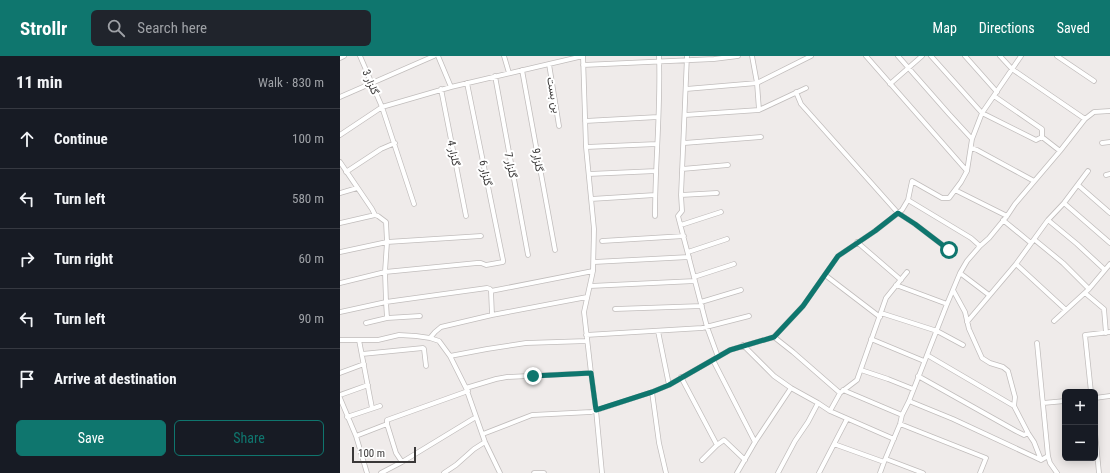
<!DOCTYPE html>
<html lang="en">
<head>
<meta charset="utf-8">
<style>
	body { margin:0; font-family:"Roboto Condensed",Vazirmatn,sans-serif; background:#20242c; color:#f1f3f6 }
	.controls { position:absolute; right:12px; bottom:12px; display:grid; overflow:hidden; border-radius:6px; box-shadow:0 2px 10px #0003 }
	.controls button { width:36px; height:36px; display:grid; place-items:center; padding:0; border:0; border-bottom:1px solid #363941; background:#171b24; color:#f1f3f6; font:20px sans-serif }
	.scale { position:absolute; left:12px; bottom:10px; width:64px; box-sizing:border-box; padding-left:4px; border:2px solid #3a3838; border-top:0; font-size:11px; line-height:14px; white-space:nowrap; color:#3a3838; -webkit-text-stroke:3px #fff; paint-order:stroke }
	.stop { position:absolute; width:12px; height:12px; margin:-9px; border:3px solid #0f766e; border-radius:50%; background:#fff }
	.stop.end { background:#0f766e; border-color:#fff; box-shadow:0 1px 4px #0008 }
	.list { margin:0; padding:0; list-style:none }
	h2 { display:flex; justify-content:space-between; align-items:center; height:52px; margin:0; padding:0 16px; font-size:17px }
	h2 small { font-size:13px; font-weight:400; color:#9ea1a6 }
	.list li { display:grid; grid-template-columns:26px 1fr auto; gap:12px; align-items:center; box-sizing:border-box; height:60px; padding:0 16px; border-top:1px solid #363941 }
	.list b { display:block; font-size:15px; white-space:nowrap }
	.list em { font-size:13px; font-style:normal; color:#9ea1a6 }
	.actions { display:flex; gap:8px; padding:12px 16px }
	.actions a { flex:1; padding:9px 0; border:1px solid #0f766e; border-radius:6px; text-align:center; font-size:14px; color:#0f766e }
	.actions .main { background:#0f766e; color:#fff }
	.icon { flex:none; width:22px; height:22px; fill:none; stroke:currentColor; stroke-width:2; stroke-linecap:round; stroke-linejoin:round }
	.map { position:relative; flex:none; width:770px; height:417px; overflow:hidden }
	header { display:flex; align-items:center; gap:24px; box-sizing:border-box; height:56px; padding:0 20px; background:#0f766e; color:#fff }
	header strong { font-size:19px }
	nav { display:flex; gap:22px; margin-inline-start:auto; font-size:14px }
	.search { width:280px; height:36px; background:#20242c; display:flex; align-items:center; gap:10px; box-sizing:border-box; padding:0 14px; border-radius:6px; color:#9ea1a6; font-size:15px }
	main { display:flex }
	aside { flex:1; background:#171b24 }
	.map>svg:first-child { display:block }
</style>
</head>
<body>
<header>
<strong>Strollr</strong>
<div class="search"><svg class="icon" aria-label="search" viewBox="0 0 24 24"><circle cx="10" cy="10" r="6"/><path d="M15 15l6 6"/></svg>Search here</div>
<nav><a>Map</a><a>Directions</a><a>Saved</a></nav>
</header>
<main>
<aside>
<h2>11 min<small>Walk · 830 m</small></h2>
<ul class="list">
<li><svg class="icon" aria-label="ahead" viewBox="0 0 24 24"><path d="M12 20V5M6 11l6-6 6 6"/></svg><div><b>Continue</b></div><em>100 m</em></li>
<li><svg class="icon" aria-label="left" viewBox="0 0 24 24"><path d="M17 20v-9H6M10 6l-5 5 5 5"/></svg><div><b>Turn left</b></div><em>580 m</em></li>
<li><svg class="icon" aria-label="right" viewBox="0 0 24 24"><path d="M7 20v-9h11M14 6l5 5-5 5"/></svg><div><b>Turn right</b></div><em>60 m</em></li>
<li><svg class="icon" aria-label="left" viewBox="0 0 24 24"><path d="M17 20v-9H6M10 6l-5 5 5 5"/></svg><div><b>Turn left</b></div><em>90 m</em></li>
<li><svg class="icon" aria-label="arrive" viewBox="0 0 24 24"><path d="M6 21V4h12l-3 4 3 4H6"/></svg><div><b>Arrive at destination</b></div></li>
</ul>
<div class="actions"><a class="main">Save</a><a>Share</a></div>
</aside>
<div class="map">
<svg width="770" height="417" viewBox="0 0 770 417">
	<rect width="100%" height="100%" fill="#efebea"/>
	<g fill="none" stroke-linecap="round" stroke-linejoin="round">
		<g stroke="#c1bdbc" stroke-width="5.5">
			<path id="minor" d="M20,0L42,51L74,148
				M98,0L111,31
				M164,0L169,17
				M243,0L246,91L254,173L253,215L244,256L251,317L256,354L262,417
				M347,0L341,139L342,155L338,160L367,271L378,301
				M412,0L417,27L419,54
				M526,0L627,115
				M558,0L609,58L632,83
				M591,0L642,57L696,84L702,81
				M625,0L657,36
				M660,0L672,13L745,63
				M717,0L754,25
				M0,2L4,0
				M209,8L219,70
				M243,9L374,3L398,0
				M182,14L215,194
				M155,20L188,199
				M550,28L582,0
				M101,33L126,160
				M346,33L417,27L471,0
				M456,36L461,48L558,157L575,168L609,194
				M654,40L702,73V81L720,95
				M0,41L94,0
				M345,59L419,54L466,32
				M245,65L318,61
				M0,79L42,51L111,31L243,0
				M344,87L421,81
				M762,87L770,86
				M246,91L317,88
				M631,92L637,94L694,125
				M0,106L32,153L35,159L38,160L46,166L47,186L45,216L46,246L47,262
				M342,113L388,109
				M6,116L41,93L55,87
				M249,118L316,115
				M766,119L770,118
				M738,129L770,157
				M615,134L667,160
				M0,137L17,132
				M341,139L377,137
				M251,143L315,139
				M568,144L631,182L640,190
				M724,147L770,187
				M315,160C315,106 321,53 319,0
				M663,164L691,187
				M708,164L737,188L765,214
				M0,167L35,159
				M341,169L381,156
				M695,184L723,207L749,233
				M262,185L344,180
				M517,186L561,224
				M0,196L47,186L141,180
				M348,196L387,183
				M254,206L349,201
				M676,208L726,254
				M620,217L649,239
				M485,219L540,261
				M354,221L394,208
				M0,227L45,216L137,207H141L146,209L163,206V204L127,27
				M556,229L607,248
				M250,230L355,225
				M613,234L625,256L629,273L642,302L650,307L663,311L668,315L675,341L674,350L688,377L694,386L701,404
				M151,235L152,259
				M745,237L764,253L766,277
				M361,246L401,234
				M275,253L362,250
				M0,256L46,246L147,232L150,233L151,235L253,215
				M541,257L597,275L623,289
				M714,265L749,233L770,208
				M627,266L676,208L708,164L724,147L748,115
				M26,267L47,262L80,260
				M318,275L329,329
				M246,279L362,272L409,260
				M434,281L453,296L500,337
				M90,282L95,276L101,271L152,259L247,241
				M531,283L584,305
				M0,284H38L59,279L76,280L90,282L99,285L110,300L126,332L145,386L160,417
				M19,284L32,352
				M697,287L708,400L710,407L717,417
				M403,289L434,320L451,332L478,347L490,355L554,383
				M22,298L83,292L84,293L86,310
				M587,299L674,350
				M110,300L147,293L186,287L247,285
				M373,304L415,386
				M521,314L548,323L573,333
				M0,317L24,308
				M578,320L676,375L684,379L688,377
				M341,321L377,389
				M126,332L156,323L167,321L251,317
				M503,334L562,359
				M312,336L319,387L326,417
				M751,336L745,279L770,276
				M0,339L28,329
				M0,342L16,380L27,417
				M755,342L770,340
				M569,345L613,363L701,404L708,400
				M703,347L725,345
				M490,355L500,337L517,324L546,242L567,216
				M7,361L40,350
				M560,368L646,402L640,417
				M755,376L759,417
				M143,378L192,359L251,356L312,336L329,329L390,294L434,281L463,250L498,200L535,175L562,154L568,144L572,125L602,142H609L621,126L627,115L632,83L642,57L681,0
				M16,380L47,368
				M494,388L544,406
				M546,403L583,417
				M362,404L377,389L384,384L405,404
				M62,406L56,397L47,368V364L128,335
				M41,417L62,406L136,361
				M104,417L116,409L134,393L145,386
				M194,417H204
				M397,417L415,386L451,332
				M438,417L455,385L468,366L478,347
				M479,417L507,363
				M540,417L544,406L560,368L562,359L569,345L607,248L620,217L627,205L640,190L649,182L667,160L675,148L720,95L745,63L754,56L770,55"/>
		</g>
		<use href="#minor" stroke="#fff" stroke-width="4"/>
	</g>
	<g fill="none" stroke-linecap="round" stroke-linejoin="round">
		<path stroke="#0f766e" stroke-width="5" d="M193,320L251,317L256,354L312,336L329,329L390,294L434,281L463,250L498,200L535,175L558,157L575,168L609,194"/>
	</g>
	<g text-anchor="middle" stroke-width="4" stroke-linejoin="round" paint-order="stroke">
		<g font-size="11" fill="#3a3838" stroke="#fff">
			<text transform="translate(31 26) rotate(67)" y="4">گلزار 3</text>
			<text transform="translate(214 39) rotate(80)" y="4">بن بست</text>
			<text transform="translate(114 97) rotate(79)" y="4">گلزار 4</text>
			<text transform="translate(198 104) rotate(80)" y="4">گلزار9</text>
			<text transform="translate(171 109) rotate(79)" y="4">گلزار 7</text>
			<text transform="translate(146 117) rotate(78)" y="4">گلزار 6</text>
		</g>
	</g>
</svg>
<div class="controls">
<button>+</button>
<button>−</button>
</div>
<div class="scale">100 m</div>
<div class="stop" style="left:609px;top:194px"></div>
<div class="stop end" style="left:193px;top:320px"></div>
</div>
</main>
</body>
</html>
